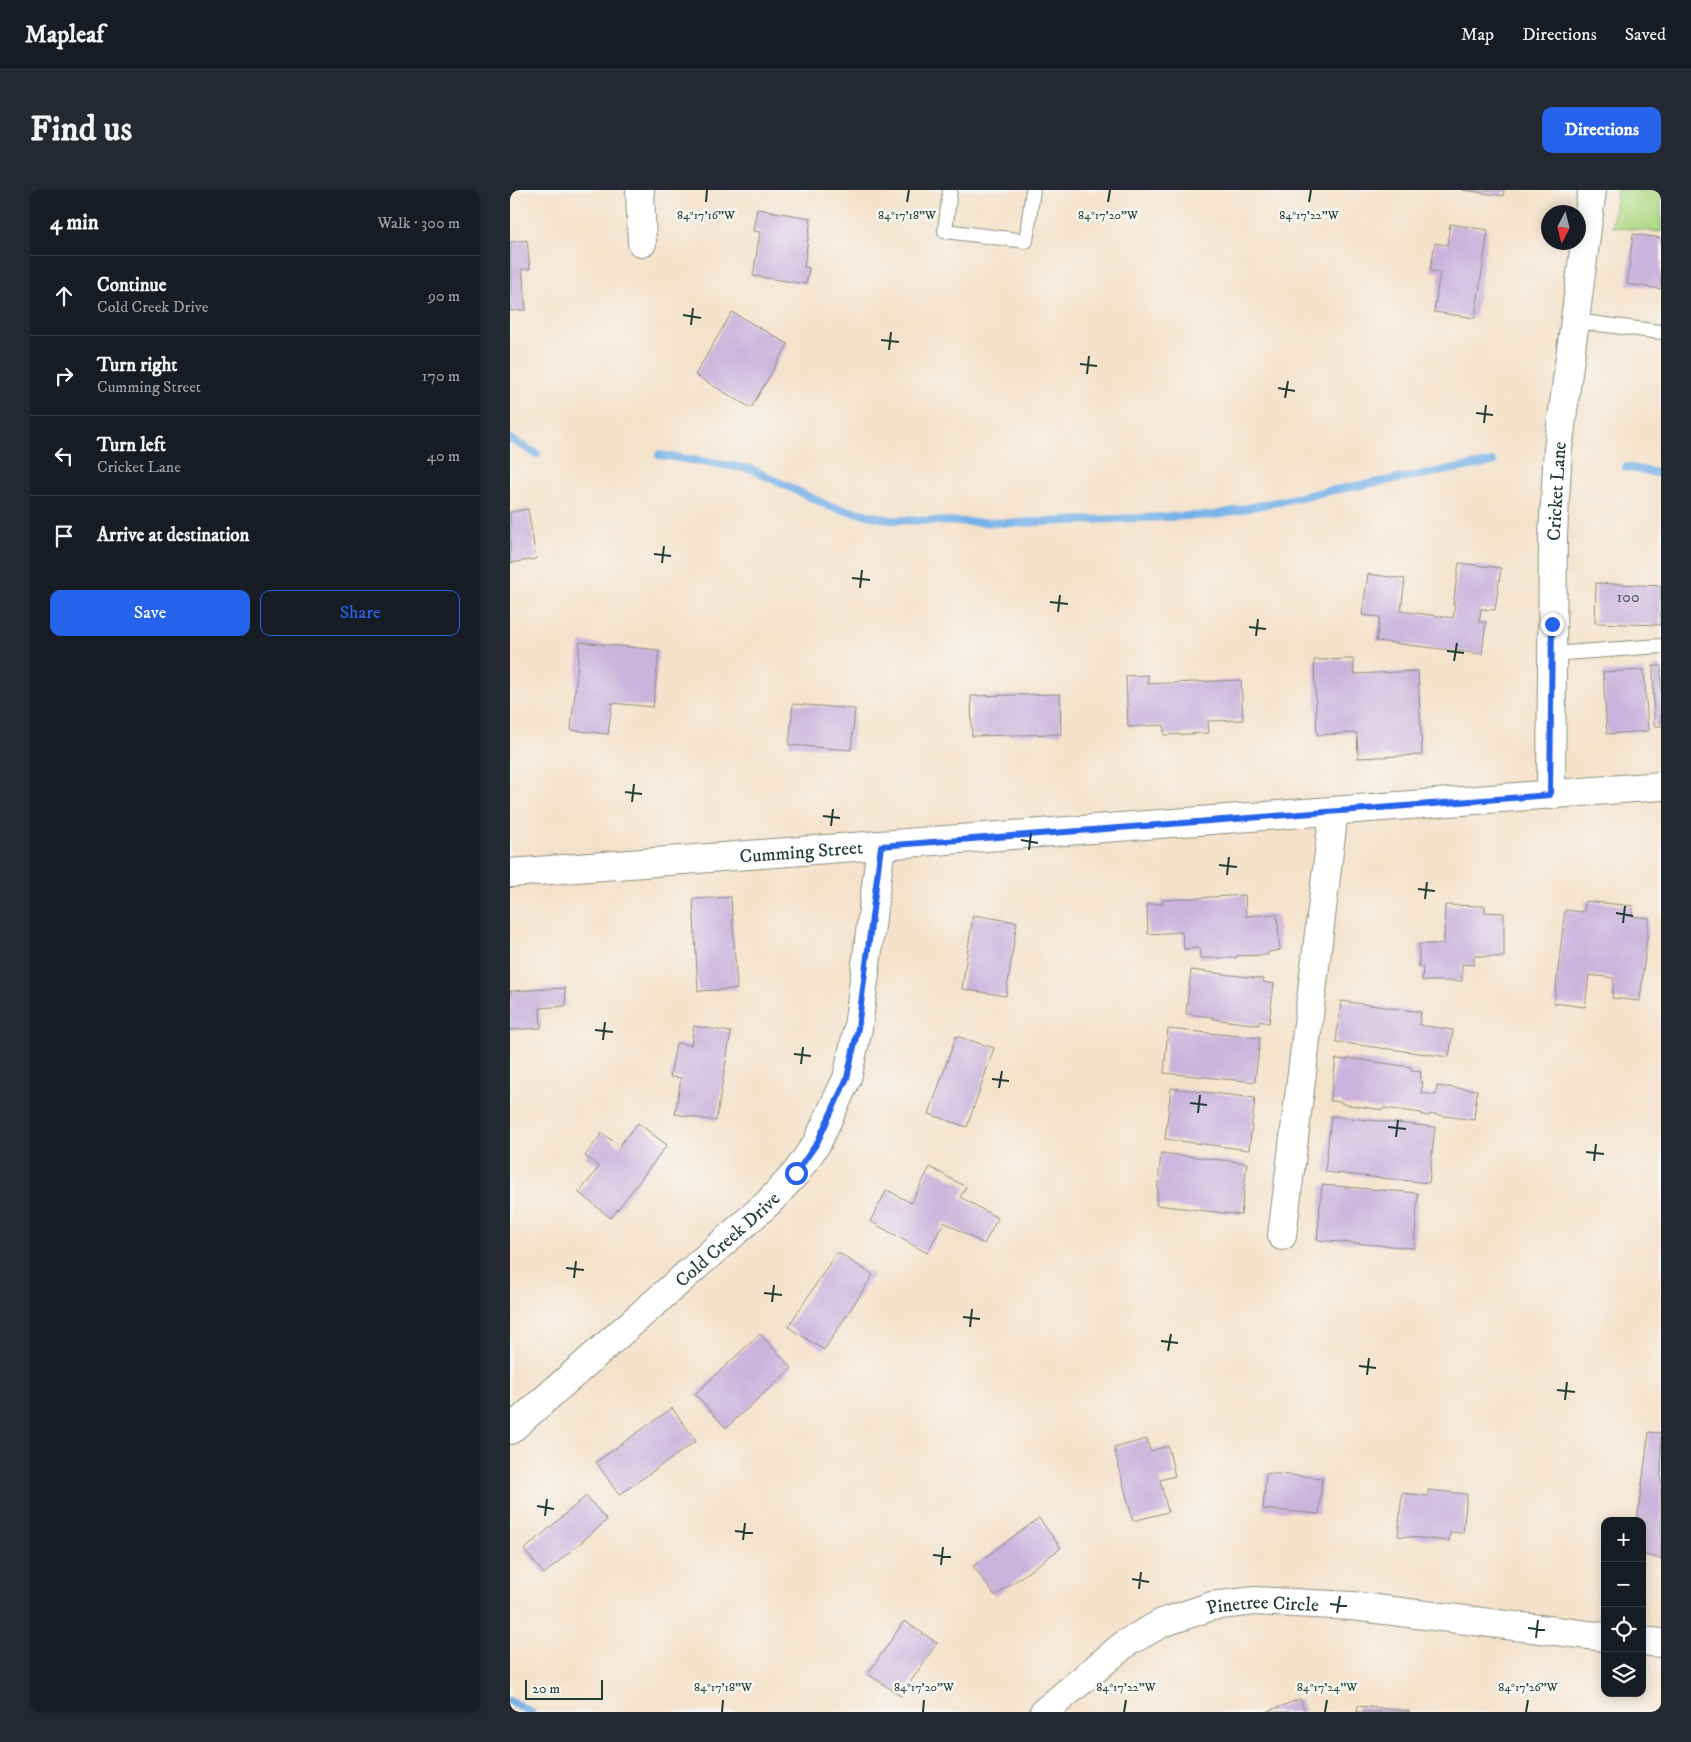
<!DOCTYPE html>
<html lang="en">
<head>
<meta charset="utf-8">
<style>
	body { margin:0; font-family:"IM FELL DW Pica",serif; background:#242831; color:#f1f3f6 }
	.controls { position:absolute; right:15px; bottom:15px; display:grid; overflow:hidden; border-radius:10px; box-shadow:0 2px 12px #0003 }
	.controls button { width:45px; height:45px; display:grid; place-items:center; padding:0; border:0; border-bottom:1px solid #363941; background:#171b24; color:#f1f3f6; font:25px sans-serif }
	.compass { position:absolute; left:1031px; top:15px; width:45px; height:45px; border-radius:50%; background:#171b24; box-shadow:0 2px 12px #0003; rotate:187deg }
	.scale { position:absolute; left:15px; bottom:12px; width:78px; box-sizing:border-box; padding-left:5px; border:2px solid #1f3d34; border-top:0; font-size:14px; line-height:18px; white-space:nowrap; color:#1f3d34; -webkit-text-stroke:4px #f6f6f2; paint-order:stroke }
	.stop { position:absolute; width:15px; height:15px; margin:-11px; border:4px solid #2563eb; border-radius:50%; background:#fff }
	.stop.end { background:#2563eb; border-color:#fff; box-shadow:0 1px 5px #0008 }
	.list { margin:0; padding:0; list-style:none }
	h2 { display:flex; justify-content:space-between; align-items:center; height:65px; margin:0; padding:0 20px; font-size:21px }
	h2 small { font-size:16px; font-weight:400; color:#9ea1a6 }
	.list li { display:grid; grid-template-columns:32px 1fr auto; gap:15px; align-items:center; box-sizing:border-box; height:80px; padding:0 20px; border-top:1px solid #363941 }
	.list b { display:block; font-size:19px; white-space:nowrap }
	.list p { margin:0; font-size:16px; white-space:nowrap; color:#9ea1a6 }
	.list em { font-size:16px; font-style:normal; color:#9ea1a6 }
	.actions { display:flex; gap:10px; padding:15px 20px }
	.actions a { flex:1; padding:11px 0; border:1px solid #2563eb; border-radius:10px; text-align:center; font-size:18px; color:#2563eb }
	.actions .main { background:#2563eb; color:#fff }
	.icon { flex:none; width:28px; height:28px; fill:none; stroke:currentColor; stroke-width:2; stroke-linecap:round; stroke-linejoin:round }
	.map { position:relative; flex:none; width:1151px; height:1522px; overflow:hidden; border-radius:10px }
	header { display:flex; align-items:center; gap:30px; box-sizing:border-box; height:70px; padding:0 25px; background:#171b24; border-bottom:1px solid #363941 }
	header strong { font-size:24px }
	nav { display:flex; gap:28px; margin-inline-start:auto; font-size:18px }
	.intro { display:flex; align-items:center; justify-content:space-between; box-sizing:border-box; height:120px; padding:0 30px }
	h1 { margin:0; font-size:35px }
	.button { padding:12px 22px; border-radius:10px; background:#2563eb; color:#fff; font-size:18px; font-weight:700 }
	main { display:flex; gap:30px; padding:0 30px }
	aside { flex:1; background:#171b24; border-radius:10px; box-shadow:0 2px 12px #0003 }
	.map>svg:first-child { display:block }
</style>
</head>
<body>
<header>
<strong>Mapleaf</strong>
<nav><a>Map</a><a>Directions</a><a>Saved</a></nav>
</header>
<div class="intro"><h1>Find us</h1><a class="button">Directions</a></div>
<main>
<aside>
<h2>4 min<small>Walk · 300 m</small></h2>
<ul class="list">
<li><svg class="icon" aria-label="ahead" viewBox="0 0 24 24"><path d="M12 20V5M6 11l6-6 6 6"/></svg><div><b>Continue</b><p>Cold Creek Drive</p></div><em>90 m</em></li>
<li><svg class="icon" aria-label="right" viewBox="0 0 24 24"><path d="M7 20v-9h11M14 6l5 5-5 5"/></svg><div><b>Turn right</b><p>Cumming Street</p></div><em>170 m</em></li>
<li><svg class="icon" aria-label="left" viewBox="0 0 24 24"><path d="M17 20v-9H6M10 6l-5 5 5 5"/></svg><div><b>Turn left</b><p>Cricket Lane</p></div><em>40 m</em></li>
<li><svg class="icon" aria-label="arrive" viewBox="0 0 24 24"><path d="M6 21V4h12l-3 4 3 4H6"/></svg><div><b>Arrive at destination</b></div></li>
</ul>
<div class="actions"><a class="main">Save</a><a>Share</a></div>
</aside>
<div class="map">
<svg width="1151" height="1522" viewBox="0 0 1151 1522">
	<rect width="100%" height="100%" fill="#f6f6f2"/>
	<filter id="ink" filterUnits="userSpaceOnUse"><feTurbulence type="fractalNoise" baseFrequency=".02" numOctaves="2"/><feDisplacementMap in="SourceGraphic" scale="10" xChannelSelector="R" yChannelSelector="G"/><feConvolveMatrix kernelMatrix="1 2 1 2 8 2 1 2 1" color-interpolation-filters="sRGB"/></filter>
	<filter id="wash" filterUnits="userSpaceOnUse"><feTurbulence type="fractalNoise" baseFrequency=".0096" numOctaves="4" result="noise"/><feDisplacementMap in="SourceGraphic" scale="20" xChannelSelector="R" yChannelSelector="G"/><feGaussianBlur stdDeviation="1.12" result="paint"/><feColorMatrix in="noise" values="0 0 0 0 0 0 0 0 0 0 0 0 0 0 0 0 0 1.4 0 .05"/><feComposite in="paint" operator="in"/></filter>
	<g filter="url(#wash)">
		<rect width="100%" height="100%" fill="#f5e2cb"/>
		<path fill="#afd984" stroke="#678b5c" d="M1107,0H1151V42L1102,37Z"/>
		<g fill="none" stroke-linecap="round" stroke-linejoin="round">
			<path stroke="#75b1e7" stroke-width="8" d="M0,249L27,264
				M149,265L241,279L321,317L381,330L505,333L705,325L818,301L983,272
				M1116,277L1151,284
				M0,1511L21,1522"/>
		</g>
		<g id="blocks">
			<path fill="#cab3dc" d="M953,0H994L993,6Z
				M247,19L301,28L294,77L299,78L296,94L243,86L250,42L243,41Z
				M940,34L978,40L965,128L924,122L930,82L920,81L925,53L937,55Z
				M1123,44L1151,48V99L1117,94Z
				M17,50L20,79H12L16,120L0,121V52Z
				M222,122L278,154L241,218L185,185Z
				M18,319L26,369L0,373V322Z
				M949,373L991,378L985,420L971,419L969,432H976L972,464L866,451L870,427L852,425L858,384L895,389L891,421L943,428L945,415H943Z
				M1086,393L1151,396L1150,435L1085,433Z
				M70,452L149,460L143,517L102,513L98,544L61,540Z
				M843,469L844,484L908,481L912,565L848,568L847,543L807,545L804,470Z
				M1143,476H1151V536H1144Z
				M1134,480L1138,541L1097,544L1093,482Z
				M638,485V494L731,490L733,530L698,531L699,543L654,545V535L618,537L616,486Z
				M550,504L551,544L462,546L461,506Z
				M283,514L345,519L341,560L279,555Z
				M735,705L736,726L767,724L770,760L758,762V765L726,766V768H690L689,758L674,759L672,742L638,744L637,714H652V710Z
				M221,707L227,799L188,801L183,709Z
				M1075,711L1123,716L1122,726L1139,728L1130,811L1102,808L1104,788L1079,785L1075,817L1044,813L1055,720L1074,722Z
				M935,715L975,716V722L994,723V767L964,766V775L952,774V791H912L913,777H909V754H934Z
				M463,725L507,732L496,806L452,799Z
				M681,780L754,789L753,792L764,794L759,833L749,831V835L703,829V827L676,824Z
				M55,798L56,816L30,818L31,838L0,840V801Z
				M831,811L911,822L909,835L943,840L939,867L826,852Z
				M184,836L221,842L206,931L165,924L171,888L160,887L166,853L181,855Z
				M658,839L750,848L745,892L654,883Z
				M446,846L484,858L457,937L419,924Z
				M838,868L901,877V881L911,882L910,892H913L911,903L926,905L927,896L967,900L964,930L920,924V926L912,925V923L874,918L873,920L832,914V912L820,911L826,869L837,870Z
				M661,898L745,908L739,960L655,949Z
				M821,926L925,937L919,993L815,982Z
				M128,933L157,955L101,1028L69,1003L89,977L75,966L92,943L109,956Z
				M651,963L737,973L731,1025L646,1015Z
				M420,977L456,997L450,1007L488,1028L474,1054L434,1032L417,1063L360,1031L377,1000L401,1013Z
				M812,995L908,1003L904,1058L807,1050Z
				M327,1062L363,1085L314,1160L278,1137Z
				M250,1144L282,1178L216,1238L185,1204Z
				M162,1218L186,1251L109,1305L86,1272Z
				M1139,1242L1151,1243V1368L1132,1365V1331H1127Z
				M637,1249L640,1261L658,1256L665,1286L650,1290L658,1322L623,1331L604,1258Z
				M756,1283L812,1288L809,1324L753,1319Z
				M918,1300L957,1304L953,1343L940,1342L939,1351L888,1346L892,1303L918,1306Z
				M76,1306L97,1330L34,1384L14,1360Z
				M529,1328L551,1358L485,1406L463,1376Z
				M394,1431L427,1453L391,1506L358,1484Z
				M790,1509L795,1522H756Z
				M848,1516L899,1521V1522H847Z"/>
		</g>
	</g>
	<g filter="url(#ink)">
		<use href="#blocks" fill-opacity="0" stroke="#8a9080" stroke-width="1"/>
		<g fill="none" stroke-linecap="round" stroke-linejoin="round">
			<g stroke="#8a9080" stroke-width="16">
				<path id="service" d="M440,0L435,41L516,51L523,0
					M1065,131L1151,142
					M1042,464L1151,456"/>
			</g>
			<g stroke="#8a9080" stroke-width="30">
				<g id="minor">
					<path d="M130,0L132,53"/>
					<path id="s1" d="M1041,605L1043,345L1048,259L1082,0"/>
					<path id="s2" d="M0,683L1151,596"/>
					<path d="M772,1046L824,621"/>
					<path id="s3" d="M0,1240L258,1013L286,983L307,953L337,888L348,838L371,656"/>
					<path d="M1132,1451L1151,1453"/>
					<path id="s4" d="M534,1522L616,1453L652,1433L702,1416L745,1411L842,1416L1095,1447"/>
				</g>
			</g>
			<use href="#service" stroke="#fff" stroke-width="14"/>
			<use href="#minor" stroke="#fff" stroke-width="28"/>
		</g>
	</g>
	<g fill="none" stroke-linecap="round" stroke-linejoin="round" filter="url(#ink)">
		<path stroke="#2563eb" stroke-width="6" d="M286,983L307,953L337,888L348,838L371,656L1040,605L1042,434"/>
	</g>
	<path fill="none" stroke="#1f3d34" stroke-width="2" d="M196,12L197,0M397,12L399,0M598,12L600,0M799,12L801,0M173,125L191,128M181,135L183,118M371,150L389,152M379,160L381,142M570,174L587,176M577,184L579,166M768,198L785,201M775,208L778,191M966,223L983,225M974,233L976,215M144,364L161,366M152,373L154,356M342,388L360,390M350,398L352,380M540,412L558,414M548,422L550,405M739,437L756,439M746,446L748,429M937,461L954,463M944,471L947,453M115,602L132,604M122,612L124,594M313,626L330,628M321,636L323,619M511,650L528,653M519,660L521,643M709,675L727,677M717,685L719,667M908,699L925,701M915,709L917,692M1106,723L1123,726M1113,733L1115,716M85,840L103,842M93,850L95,832M284,864L301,866M291,874L293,857M482,889L499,891M489,898L492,881M680,913L697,915M688,923L690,905M878,937L896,939M886,947L888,930M1076,962L1094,964M1084,971L1086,954M56,1078L74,1080M64,1088L66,1071M254,1103L272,1105M262,1112L264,1095M453,1127L470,1129M460,1137L462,1119M651,1151L668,1153M658,1161L661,1144M849,1176L866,1178M857,1185L859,1168M1047,1200L1065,1202M1055,1210L1057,1192M27,1316L44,1319M35,1326L37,1309M225,1341L243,1343M233,1350L235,1333M423,1365L441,1367M431,1375L433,1357M622,1389L639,1392M629,1399L631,1382M820,1414L837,1416M827,1423L830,1406M1018,1438L1035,1440M1026,1448L1028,1430M212,1522L213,1510M413,1522L414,1510M614,1522L616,1510M815,1522L817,1510M1016,1522L1018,1510"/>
	<g text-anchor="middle" stroke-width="5" stroke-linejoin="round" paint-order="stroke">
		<g font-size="16" fill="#4a5a5e">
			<text x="1118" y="412">100</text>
		</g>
		<g font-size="19" fill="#1f3d34" stroke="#f6f6f2">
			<text dy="7" stroke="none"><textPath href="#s1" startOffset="304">Cricket Lane</textPath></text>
			<text dy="7" stroke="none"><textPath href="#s2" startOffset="292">Cumming Street</textPath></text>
			<text dy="7" stroke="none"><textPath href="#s3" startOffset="289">Cold Creek Drive</textPath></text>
			<text dy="7" stroke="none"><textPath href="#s4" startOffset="252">Pinetree Circle</textPath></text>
		</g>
	</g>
	<g font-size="12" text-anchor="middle" fill="#1f3d34" stroke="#f6f6f2" stroke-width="5" stroke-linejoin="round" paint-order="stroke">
		<text x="196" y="29">84°17'16"W</text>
		<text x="397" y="29">84°17'18"W</text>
		<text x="598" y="29">84°17'20"W</text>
		<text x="799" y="29">84°17'22"W</text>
		<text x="213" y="1501">84°17'18"W</text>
		<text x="414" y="1501">84°17'20"W</text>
		<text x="616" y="1501">84°17'22"W</text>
		<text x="817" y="1501">84°17'24"W</text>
		<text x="1018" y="1501">84°17'26"W</text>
	</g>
</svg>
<div class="controls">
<button>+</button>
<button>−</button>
<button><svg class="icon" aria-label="locate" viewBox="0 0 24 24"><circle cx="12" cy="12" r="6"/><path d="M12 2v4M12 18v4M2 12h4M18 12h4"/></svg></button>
<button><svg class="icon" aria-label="layers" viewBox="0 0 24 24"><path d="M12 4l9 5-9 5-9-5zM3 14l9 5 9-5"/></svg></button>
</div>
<svg class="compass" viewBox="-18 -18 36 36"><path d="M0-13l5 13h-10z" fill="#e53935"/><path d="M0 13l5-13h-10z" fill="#9ea1a6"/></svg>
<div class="scale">20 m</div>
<div class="stop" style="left:286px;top:983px"></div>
<div class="stop end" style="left:1042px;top:434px"></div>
</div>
</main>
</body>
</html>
